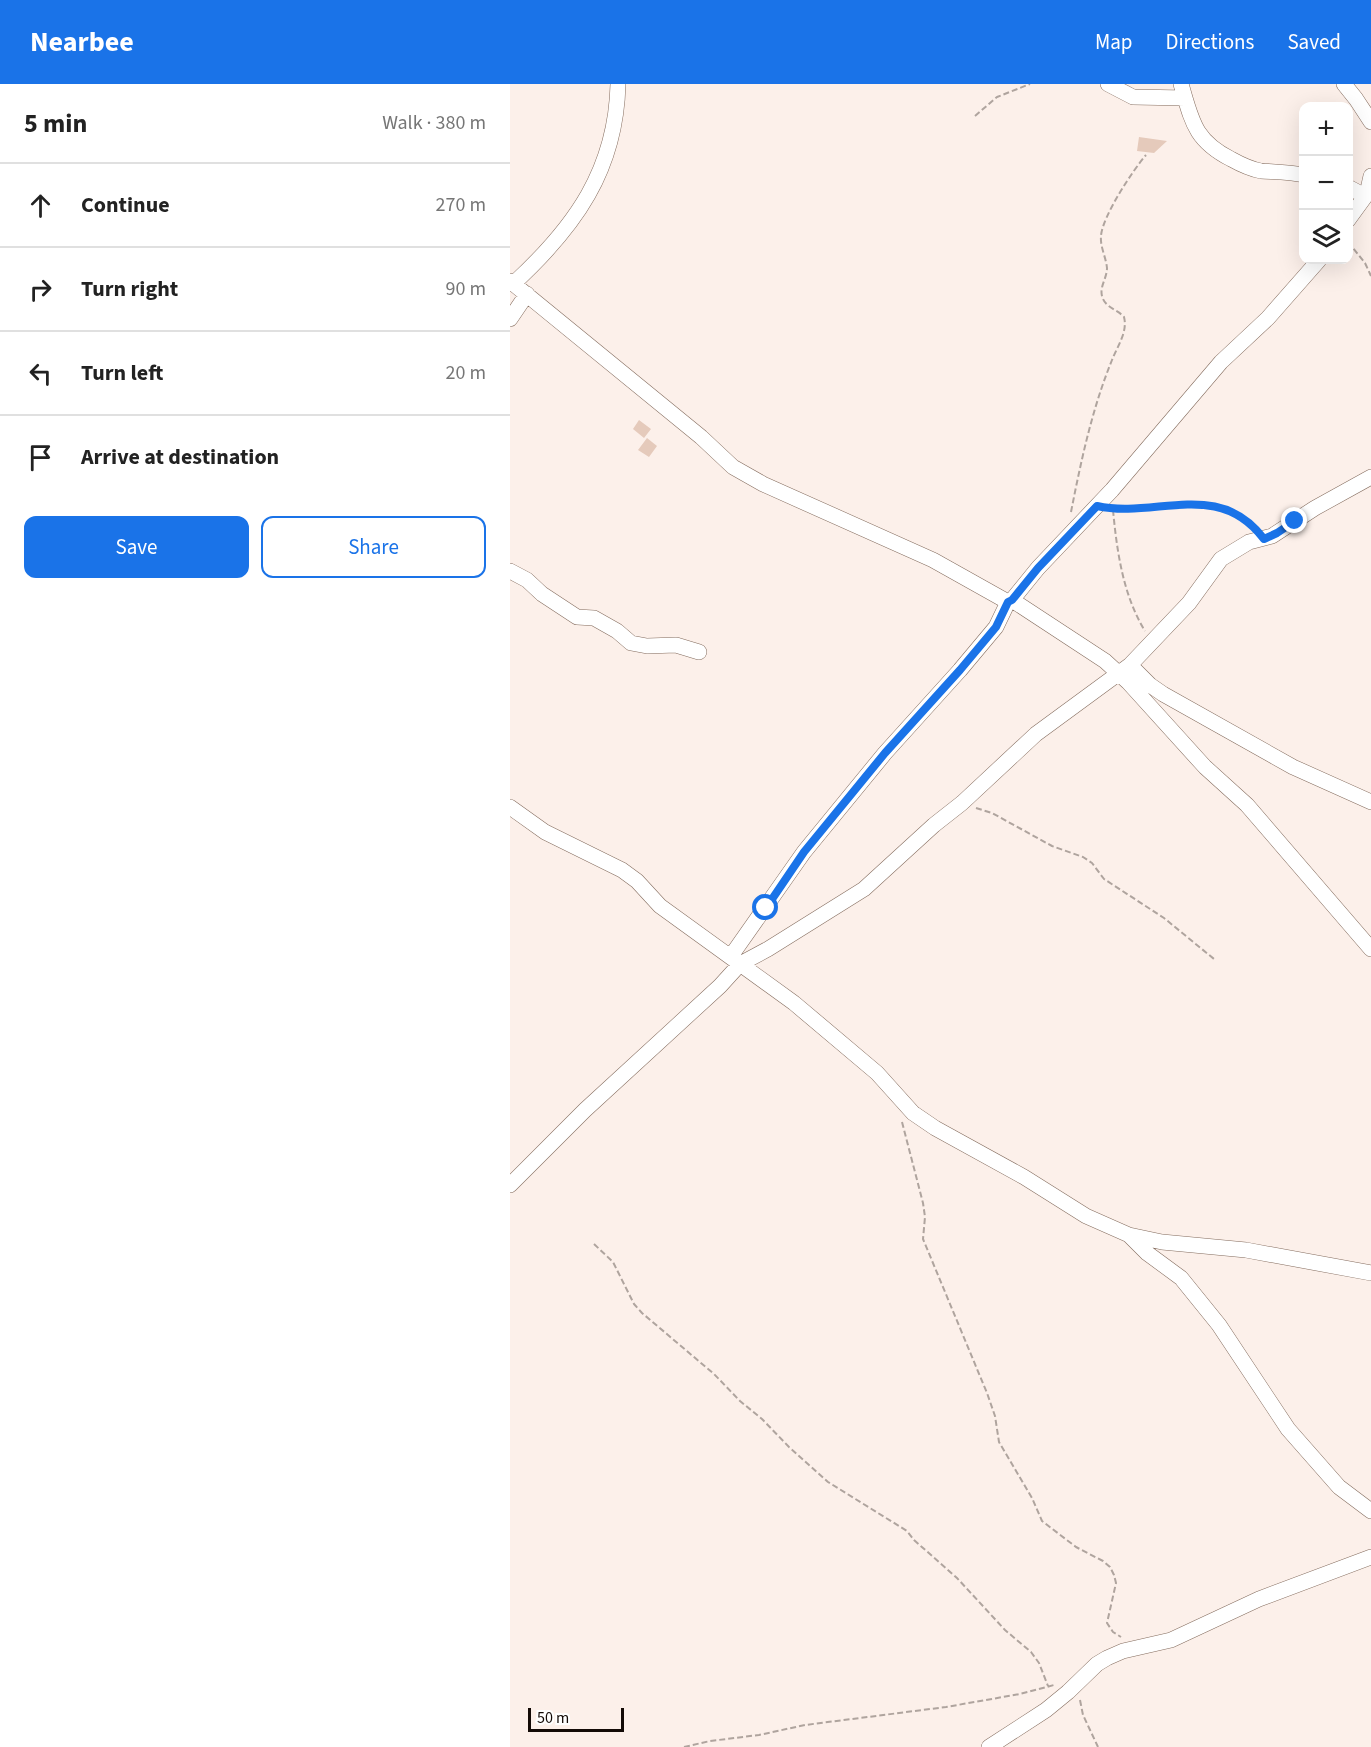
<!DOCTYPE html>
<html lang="en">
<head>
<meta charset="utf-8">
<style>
	body { margin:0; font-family:"Source Sans 3",sans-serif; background:#f2f2f2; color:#222 }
	.controls { position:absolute; right:18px; top:18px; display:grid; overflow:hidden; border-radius:12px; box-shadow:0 6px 24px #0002 }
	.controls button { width:54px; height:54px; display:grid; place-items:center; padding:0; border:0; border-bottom:2px solid #e0e0e0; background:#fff; color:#222; font:30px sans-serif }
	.scale { position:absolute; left:18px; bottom:15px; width:96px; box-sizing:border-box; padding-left:6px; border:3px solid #130a06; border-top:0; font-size:16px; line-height:21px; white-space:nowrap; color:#130a06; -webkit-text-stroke:4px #fff; paint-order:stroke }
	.stop { position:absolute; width:18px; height:18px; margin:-14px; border:4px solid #1a73e8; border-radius:50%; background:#fff }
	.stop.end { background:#1a73e8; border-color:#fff; box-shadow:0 2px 6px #0008 }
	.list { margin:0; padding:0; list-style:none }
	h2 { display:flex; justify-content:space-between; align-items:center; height:78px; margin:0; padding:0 24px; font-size:26px }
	h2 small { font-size:20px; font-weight:400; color:#767676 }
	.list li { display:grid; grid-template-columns:39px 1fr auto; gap:18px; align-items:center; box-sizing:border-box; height:84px; padding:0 24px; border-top:2px solid #e0e0e0 }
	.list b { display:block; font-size:22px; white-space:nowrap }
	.list em { font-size:20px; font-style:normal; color:#767676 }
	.actions { display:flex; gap:12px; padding:18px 24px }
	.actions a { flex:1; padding:14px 0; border:2px solid #1a73e8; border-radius:12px; text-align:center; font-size:21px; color:#1a73e8 }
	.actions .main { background:#1a73e8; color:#fff }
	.icon { flex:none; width:33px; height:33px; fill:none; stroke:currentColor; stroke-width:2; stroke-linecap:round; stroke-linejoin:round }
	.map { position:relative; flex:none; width:861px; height:1663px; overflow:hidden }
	header { display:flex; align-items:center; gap:36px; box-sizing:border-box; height:84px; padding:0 30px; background:#1a73e8; color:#fff }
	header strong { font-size:28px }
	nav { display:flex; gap:33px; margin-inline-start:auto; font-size:21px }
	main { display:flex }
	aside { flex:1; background:#fff }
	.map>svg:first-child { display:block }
</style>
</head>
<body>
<header>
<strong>Nearbee</strong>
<nav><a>Map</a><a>Directions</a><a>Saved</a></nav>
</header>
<main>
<aside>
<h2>5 min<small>Walk · 380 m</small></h2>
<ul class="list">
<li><svg class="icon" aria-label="ahead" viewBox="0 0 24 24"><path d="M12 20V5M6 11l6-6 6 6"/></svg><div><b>Continue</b></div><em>270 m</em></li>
<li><svg class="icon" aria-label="right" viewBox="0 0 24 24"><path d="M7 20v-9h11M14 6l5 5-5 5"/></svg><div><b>Turn right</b></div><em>90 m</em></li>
<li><svg class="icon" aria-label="left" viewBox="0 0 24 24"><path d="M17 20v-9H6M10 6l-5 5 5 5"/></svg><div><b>Turn left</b></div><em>20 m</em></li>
<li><svg class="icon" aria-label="arrive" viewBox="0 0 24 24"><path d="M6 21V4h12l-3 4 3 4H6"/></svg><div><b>Arrive at destination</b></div></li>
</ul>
<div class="actions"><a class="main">Save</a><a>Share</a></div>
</aside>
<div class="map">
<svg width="861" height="1663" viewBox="0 0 861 1663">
	<rect width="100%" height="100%" fill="#fcf0ea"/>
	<path fill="#e5cabb" d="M629,53L657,57L644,69L627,67Z
		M129,336L141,345L134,354L123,345Z
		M137,354L147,362L139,373L128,366Z"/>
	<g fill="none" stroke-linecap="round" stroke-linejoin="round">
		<g stroke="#846c5e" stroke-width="16">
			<path id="minor" d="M598,0L623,13L675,14
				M671,0C682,37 684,56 721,75C730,80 740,85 751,87C765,88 779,88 794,91
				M834,0L846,15L861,38
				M838,103L855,112
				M838,136L857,110L861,92
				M0,197L191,353L223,383L253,400L423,476L498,518L502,516L595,577L618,598L695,683L737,721L861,865
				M3,200C65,143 106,86 108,0
				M0,235L17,210
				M0,487L17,496L32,510L67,533L84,534L107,547L121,559L137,562L166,561L189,568
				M502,516L528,484L602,406L711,278L758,234L809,176
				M620,581L640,601L653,610L783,683L861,718
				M0,723L35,748L112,786L127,797L150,822L284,919L367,989L403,1029L425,1044L514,1093L576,1132L619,1151L652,1158L736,1166L861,1189
				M221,872L294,768L375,669L450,586L486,543L498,518
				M0,1101L75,1026L210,902L230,880L258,865L354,805L424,741L452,719L526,650L620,581L679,519L711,475L739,458L762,452L805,424L861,393
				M620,1152L637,1169L671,1194L709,1241L778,1345L829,1403L861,1427
				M479,1663L536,1626L558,1608L587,1580L597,1574L613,1567L661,1556L749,1515L861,1473"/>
		</g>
		<path stroke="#afa49e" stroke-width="2" stroke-dasharray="6 3" stroke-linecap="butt" d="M465,32L487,13L520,0
			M838,158L855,179L861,192
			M604,425C647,424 712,407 746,443
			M603,426C607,468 613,511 635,547
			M561,428C571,377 582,325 602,276C607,263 618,248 614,233C608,226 597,224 593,215C588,204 597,195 597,184C596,173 590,163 591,152C592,133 623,86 636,71
			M466,724L482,729L542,762L573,773L582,779L594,795L654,834L704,875
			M392,1038L413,1119L415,1133L413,1155L477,1309L485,1332L489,1358L522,1414L532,1437L566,1463L593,1477L600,1483L604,1491L606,1499L597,1539L603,1548L611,1553
			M84,1160L103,1178L124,1220L132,1229L204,1290L230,1317L252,1335L279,1363L318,1398L397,1447L404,1456L447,1494L495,1546L521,1568L529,1579L538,1602
			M570,1616L573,1631L588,1663
			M174,1663L200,1657L249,1651L295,1641L436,1623L510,1610L544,1601"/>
		<use href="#minor" stroke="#fff" stroke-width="15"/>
	</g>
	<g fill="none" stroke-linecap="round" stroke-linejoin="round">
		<path stroke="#1a73e8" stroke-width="8" d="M256,824L294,768L375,669L450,586L486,543L498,518L502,516L528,484L587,422C646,435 708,394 754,455L767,449L785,437"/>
	</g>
</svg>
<div class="controls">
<button>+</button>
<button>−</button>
<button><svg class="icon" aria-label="layers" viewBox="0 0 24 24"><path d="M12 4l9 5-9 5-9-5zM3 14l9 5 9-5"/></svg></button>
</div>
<div class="scale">50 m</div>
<div class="stop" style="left:256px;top:824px"></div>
<div class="stop end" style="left:785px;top:437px"></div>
</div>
</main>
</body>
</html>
